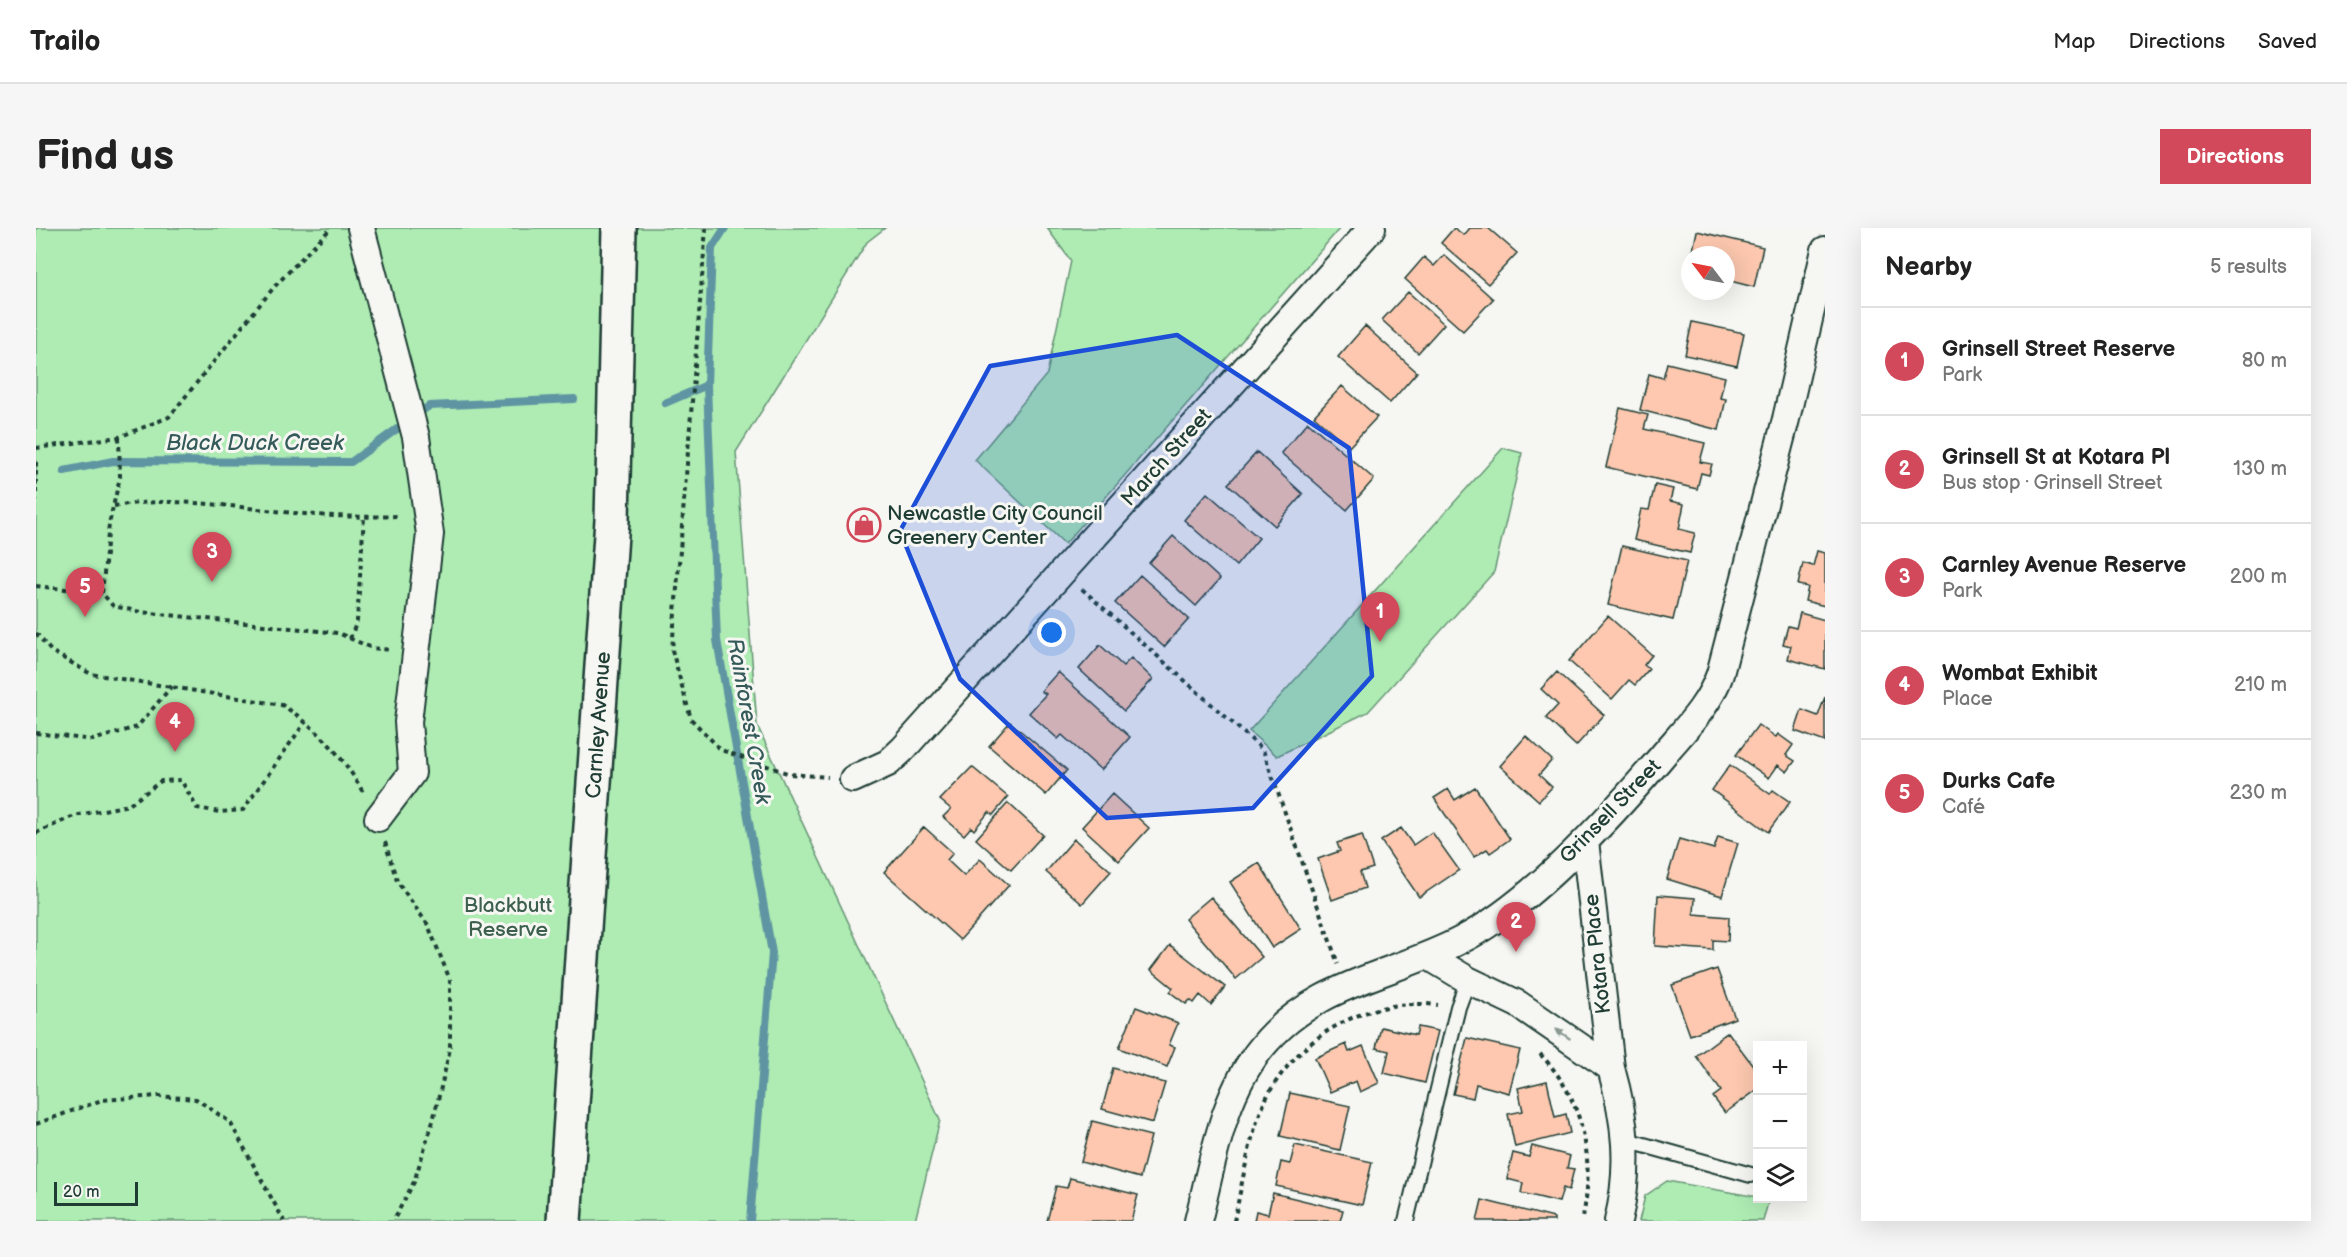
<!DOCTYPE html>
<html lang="en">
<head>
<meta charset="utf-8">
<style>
	body { margin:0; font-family:"Balsamiq Sans",sans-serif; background:#f6f6f6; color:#222 }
	.controls { position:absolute; right:18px; bottom:18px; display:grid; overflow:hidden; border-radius:0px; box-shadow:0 6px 24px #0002 }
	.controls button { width:54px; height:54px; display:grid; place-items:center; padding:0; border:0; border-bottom:2px solid #e0e0e0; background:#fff; color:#222; font:30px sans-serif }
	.compass { position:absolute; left:1645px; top:18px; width:54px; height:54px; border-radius:50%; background:#fff; box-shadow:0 6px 24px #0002; rotate:302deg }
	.scale { position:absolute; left:18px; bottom:15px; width:84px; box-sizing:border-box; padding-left:6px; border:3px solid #1f3d34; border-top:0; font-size:16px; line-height:21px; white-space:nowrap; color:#1f3d34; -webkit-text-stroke:4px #f6f6f2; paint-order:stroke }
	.you { position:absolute; left:1016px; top:405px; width:21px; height:21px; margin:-15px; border:4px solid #fff; border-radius:50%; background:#1a73e8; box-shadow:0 0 0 9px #1a73e833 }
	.badge { display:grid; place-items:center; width:39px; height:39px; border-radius:50%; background:#d1495b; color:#fff; font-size:20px; font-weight:700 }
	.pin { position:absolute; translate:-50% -50px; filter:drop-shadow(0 2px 3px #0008) }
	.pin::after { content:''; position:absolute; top:32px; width:21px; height:18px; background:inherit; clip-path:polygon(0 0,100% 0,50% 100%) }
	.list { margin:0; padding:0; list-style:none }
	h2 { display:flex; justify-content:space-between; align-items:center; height:78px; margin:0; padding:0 24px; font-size:26px }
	h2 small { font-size:20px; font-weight:400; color:#767676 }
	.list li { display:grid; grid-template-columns:39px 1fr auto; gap:18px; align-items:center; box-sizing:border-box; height:108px; padding:0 24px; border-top:2px solid #e0e0e0 }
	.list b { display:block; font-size:22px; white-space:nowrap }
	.list p { margin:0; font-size:20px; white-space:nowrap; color:#767676 }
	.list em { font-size:20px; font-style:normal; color:#767676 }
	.icon { flex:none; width:33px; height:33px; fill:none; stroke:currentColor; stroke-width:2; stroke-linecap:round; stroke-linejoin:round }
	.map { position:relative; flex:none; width:1789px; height:993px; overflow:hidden; border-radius:0px }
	header { display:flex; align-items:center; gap:36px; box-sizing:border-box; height:84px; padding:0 30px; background:#fff; border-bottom:2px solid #e0e0e0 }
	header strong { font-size:28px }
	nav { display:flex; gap:33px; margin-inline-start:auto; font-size:21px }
	.intro { display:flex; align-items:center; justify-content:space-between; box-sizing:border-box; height:144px; padding:0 36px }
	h1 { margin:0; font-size:42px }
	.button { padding:15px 27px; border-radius:0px; background:#d1495b; color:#fff; font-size:21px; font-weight:700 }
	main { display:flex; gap:36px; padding:0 36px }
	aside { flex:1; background:#fff; border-radius:0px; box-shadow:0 6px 24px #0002 }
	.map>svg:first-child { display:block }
</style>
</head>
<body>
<header>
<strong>Trailo</strong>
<nav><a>Map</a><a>Directions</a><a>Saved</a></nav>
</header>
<div class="intro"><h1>Find us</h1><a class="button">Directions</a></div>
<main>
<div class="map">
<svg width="1789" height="993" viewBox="0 0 1789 993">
	<rect width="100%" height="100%" fill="#f6f6f2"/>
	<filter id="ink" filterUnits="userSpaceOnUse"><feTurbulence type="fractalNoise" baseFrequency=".0167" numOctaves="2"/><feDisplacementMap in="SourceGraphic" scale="12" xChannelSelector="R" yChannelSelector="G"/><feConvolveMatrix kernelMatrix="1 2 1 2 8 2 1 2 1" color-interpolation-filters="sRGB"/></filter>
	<g filter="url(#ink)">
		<path fill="#aeecb3" stroke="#669474" stroke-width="1.5" d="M0,0H849L831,14L700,224L721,497L904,892L879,993H0Z
			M1011,0H1304L1029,316L939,232L1011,146L1035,33Z
			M1467,220L1486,225L1458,344L1332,484L1241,528L1213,503Z
			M1631,953L1733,971L1727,993H1603L1609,968Z"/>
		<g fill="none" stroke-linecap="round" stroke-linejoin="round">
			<path stroke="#5f95a2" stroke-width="8" d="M689,0L676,20L671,157L681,412L736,725L714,993
				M629,175L671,157
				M28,243L77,233L315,234L393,178L538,171"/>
		</g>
		<path fill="#fdc8af" stroke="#1f3d34" stroke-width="1.5" d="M1418,0L1428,7L1434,0H1452L1481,25L1452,56L1405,15Z
			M1661,3L1727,19L1718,59L1690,52V27H1656Z
			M1408,27L1457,71L1427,103L1369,51L1388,29L1398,38Z
			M1372,64L1408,96L1382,125L1346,92Z
			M1656,94L1708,105L1701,138L1649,127Z
			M1329,98L1381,144L1354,175L1302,129Z
			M1631,135L1689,149L1684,170L1690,171L1683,202L1604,182L1613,146L1627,150Z
			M1306,158L1341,189L1313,219L1278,188Z
			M1584,180L1612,187L1608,201L1669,215L1664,234L1676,236L1673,247L1665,245L1661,261L1570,239Z
			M1272,194L1338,251L1311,282L1245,225Z
			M1221,224L1267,266L1239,298L1192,256Z
			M1619,257L1637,261L1634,273L1648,276L1643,301L1659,305L1654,325L1598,312L1605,281L1613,282Z
			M1171,265L1223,310L1200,338L1148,292Z
			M1137,308L1184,351L1160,378L1113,335Z
			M1586,318L1651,333L1637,392L1572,377Z
			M1781,323L1789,325V378L1769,373L1772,359L1762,357L1767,335L1777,338Z
			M1104,347L1153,391L1128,419L1079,375Z
			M1764,385L1789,392V441L1752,431L1755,418L1747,416L1752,398L1760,400Z
			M1572,388L1616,427L1608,437L1613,441L1599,457L1593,452L1576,471L1533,433Z
			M1064,417L1087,438L1095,430L1117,451L1088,483L1043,441Z
			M1022,444L1094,509L1065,542L1026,507L1022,511L993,485L1010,466L1005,463Z
			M1521,444L1568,487L1540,518L1510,490L1522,477L1505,461Z
			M1789,469V514L1759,503L1766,482L1782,488Z
			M974,494L1031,542L1010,567L953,518Z
			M1722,497L1740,509L1742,506L1757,517L1750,527L1759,533L1751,544L1742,537L1733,550L1700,527Z
			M1490,508L1516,532L1503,547L1516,559L1503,573L1464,538Z
			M1694,537L1734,566L1737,562L1754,574L1732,604L1676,562Z
			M936,539L972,569L957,587L953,584L938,602L935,599L928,607L907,589L915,581L904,572Z
			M1439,559L1474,611L1454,625L1451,621L1438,629L1398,570L1412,561L1419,572Z
			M1076,566L1113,600L1083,633L1046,599Z
			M972,575L1007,607L975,642L940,611Z
			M888,599L917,625L911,632L928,648L944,631L973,657L924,712L848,644Z
			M1365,600L1377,617L1396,604L1423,642L1383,669L1345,613Z
			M1326,607L1337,640L1324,644L1329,660L1296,672L1282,631L1304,623L1301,615Z
			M1682,609L1702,615L1686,668L1631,651L1643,611L1678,621Z
			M1038,611L1075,643L1046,676L1010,644Z
			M1223,635L1265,701L1236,720L1194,654Z
			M1622,667L1659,670L1658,686L1693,689L1692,713L1677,712V722L1619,718Z
			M1175,669L1226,729L1200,751L1149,691Z
			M1134,717L1189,759L1175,777L1164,767L1158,775L1154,772L1150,776L1134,764L1137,760L1115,742Z
			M1681,741L1699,790L1654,807L1636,757Z
			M1100,779L1142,795L1133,817L1139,819L1131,839L1083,820Z
			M1345,799L1380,807L1382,799L1402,803L1389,855L1348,845L1353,823L1340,820Z
			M1692,804L1722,844V861L1689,885L1677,869L1685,863L1660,828Z
			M1431,810L1484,822L1473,865L1440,856L1437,870L1417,866Z
			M1310,816L1313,824L1327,818L1343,855L1324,864L1320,853L1294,864L1279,830Z
			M1077,840L1129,855L1117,895L1066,881Z
			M1511,853L1519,889L1530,886L1534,905L1479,919L1472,886L1487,883L1482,860Z
			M1254,865L1314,878L1304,922L1244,908Z
			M1056,893L1115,908L1104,950L1045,934Z
			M1259,917L1336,934L1326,977L1240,958L1245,934L1254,936Z
			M1496,918L1534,928L1531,940L1538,941L1533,962L1527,960L1523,974L1485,965L1487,955L1471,951L1477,925L1493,929Z
			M1034,950L1102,967L1095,993H1011L1020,958L1031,960Z
			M1237,965L1307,982L1304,993H1218L1220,983L1232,986Z
			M1446,972L1518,990V993H1441Z"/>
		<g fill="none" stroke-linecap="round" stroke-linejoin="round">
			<g stroke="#1f3d34" stroke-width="18">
				<path id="lane" d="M1590,912L1715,947
					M1370,993L1422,779L1432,752"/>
			</g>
			<g stroke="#1f3d34" stroke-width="30">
				<path id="street" d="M325,0L380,209L394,306L372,494L376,545L342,590
					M817,551L852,535L867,521L1336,0
					M1549,613L1575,840C1590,893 1595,939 1582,993
					M1392,728L1432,752L1482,776L1575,840
					M1162,993C1177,934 1186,867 1226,819C1279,754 1357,748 1427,711C1499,674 1581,582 1633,520C1653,497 1674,475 1684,446L1750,191L1789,22"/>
			</g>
			<g stroke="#1f3d34" stroke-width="38">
				<path id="secondary" d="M528,993L576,292L583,0"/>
			</g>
			<path stroke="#1f3d34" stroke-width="4" stroke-dasharray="4.5 4.5" stroke-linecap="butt" d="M670,0L636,422L655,491L685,522L754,546L792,549
				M83,209L84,249L73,296L66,365L77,378L105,384L302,405L336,420L356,422
				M0,220L83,209L133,189L239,58L295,0
				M0,234V274
				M78,278C144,267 214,282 281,287C309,289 336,289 364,288
				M0,358L66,365
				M1046,361L1227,522L1302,736
				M0,405L15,423L55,446L246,477C282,500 307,528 328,566
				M314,411L321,393L328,289
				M0,505L57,512L101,499L136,458
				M0,605L38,588L93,577L125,553L145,552L161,580L184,584L207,582L270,493
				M349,614L361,653L392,697L414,752V821L397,893L378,954L357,993
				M1504,826C1548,871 1560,932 1546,993
				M0,896L66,872L122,868L160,871L194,894L248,993
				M1198,993C1207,954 1214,900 1233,865C1267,805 1333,769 1402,777"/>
			<use href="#lane" stroke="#f6f6f2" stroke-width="14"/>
			<use href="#street" stroke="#f6f6f2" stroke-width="26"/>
			<use href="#secondary" stroke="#f6f6f2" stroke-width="33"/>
		</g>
		<defs><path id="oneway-solid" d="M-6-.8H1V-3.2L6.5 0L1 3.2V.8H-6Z" transform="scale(1.5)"/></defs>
		<use fill="#8a9a93" href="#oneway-solid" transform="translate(1527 806) rotate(-146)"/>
	</g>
	<path fill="#1d4ed8" fill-opacity="0.2" stroke="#1d4ed8" stroke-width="4.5" stroke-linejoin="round" d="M1141,107L1313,220L1336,448L1217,580L1071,590L924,451L864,303L954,138Z"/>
	<defs>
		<g id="shop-ring" transform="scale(1.725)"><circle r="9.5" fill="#f6f6f2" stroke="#d1495b" stroke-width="1.5"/><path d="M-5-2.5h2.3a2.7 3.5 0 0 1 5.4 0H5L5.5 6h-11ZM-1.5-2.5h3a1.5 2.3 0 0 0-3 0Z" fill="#d1495b"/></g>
	</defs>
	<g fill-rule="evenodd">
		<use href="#shop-ring" x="828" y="297"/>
	</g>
	<g text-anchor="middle" stroke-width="6" stroke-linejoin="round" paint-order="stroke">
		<g font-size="21" fill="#1f3d34" stroke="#f6f6f2">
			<text transform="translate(1130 229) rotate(-48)" y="7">March Street</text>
			<text transform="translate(562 497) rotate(-86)" y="7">Carnley Avenue</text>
			<text transform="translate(1574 583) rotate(-46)" y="7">Grinsell Street</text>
			<text transform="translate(1561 726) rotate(-96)" y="7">Kotara Place</text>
		</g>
		<g font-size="21" fill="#1f3d34" stroke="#f6f6f2" text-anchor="start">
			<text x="851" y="292">Newcastle City Council<tspan x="851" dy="24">Greenery Center</tspan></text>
		</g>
		<g font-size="21" fill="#3c604d" stroke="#f6f6f2">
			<text x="472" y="684">Blackbutt<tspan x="472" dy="24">Reserve</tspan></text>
		</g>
		<g font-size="22" font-style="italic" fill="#345a59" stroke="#f6f6f2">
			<text x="219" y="222">Black Duck Creek</text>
			<text transform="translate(714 493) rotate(80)" y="8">Rainforest Creek</text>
		</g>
	</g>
</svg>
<div class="controls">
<button>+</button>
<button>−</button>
<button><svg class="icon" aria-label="layers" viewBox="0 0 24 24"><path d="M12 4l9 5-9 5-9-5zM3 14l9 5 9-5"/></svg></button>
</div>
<svg class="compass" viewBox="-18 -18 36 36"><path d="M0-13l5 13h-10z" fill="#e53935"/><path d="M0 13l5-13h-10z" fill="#767676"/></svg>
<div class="scale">20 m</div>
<div class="you"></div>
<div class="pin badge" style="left:1344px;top:414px">1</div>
<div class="pin badge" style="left:1480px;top:724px">2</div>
<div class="pin badge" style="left:176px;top:354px">3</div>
<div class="pin badge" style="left:139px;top:524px">4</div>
<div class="pin badge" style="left:49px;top:389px">5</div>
</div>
<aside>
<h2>Nearby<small>5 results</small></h2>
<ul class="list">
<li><span class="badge">1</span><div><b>Grinsell Street Reserve</b><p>Park</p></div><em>80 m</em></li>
<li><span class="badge">2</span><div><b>Grinsell St at Kotara Pl</b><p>Bus stop · Grinsell Street</p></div><em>130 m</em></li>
<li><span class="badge">3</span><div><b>Carnley Avenue Reserve</b><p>Park</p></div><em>200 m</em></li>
<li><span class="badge">4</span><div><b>Wombat Exhibit</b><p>Place</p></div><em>210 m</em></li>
<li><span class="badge">5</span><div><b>Durks Cafe</b><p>Café</p></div><em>230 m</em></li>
</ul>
</aside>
</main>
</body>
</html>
